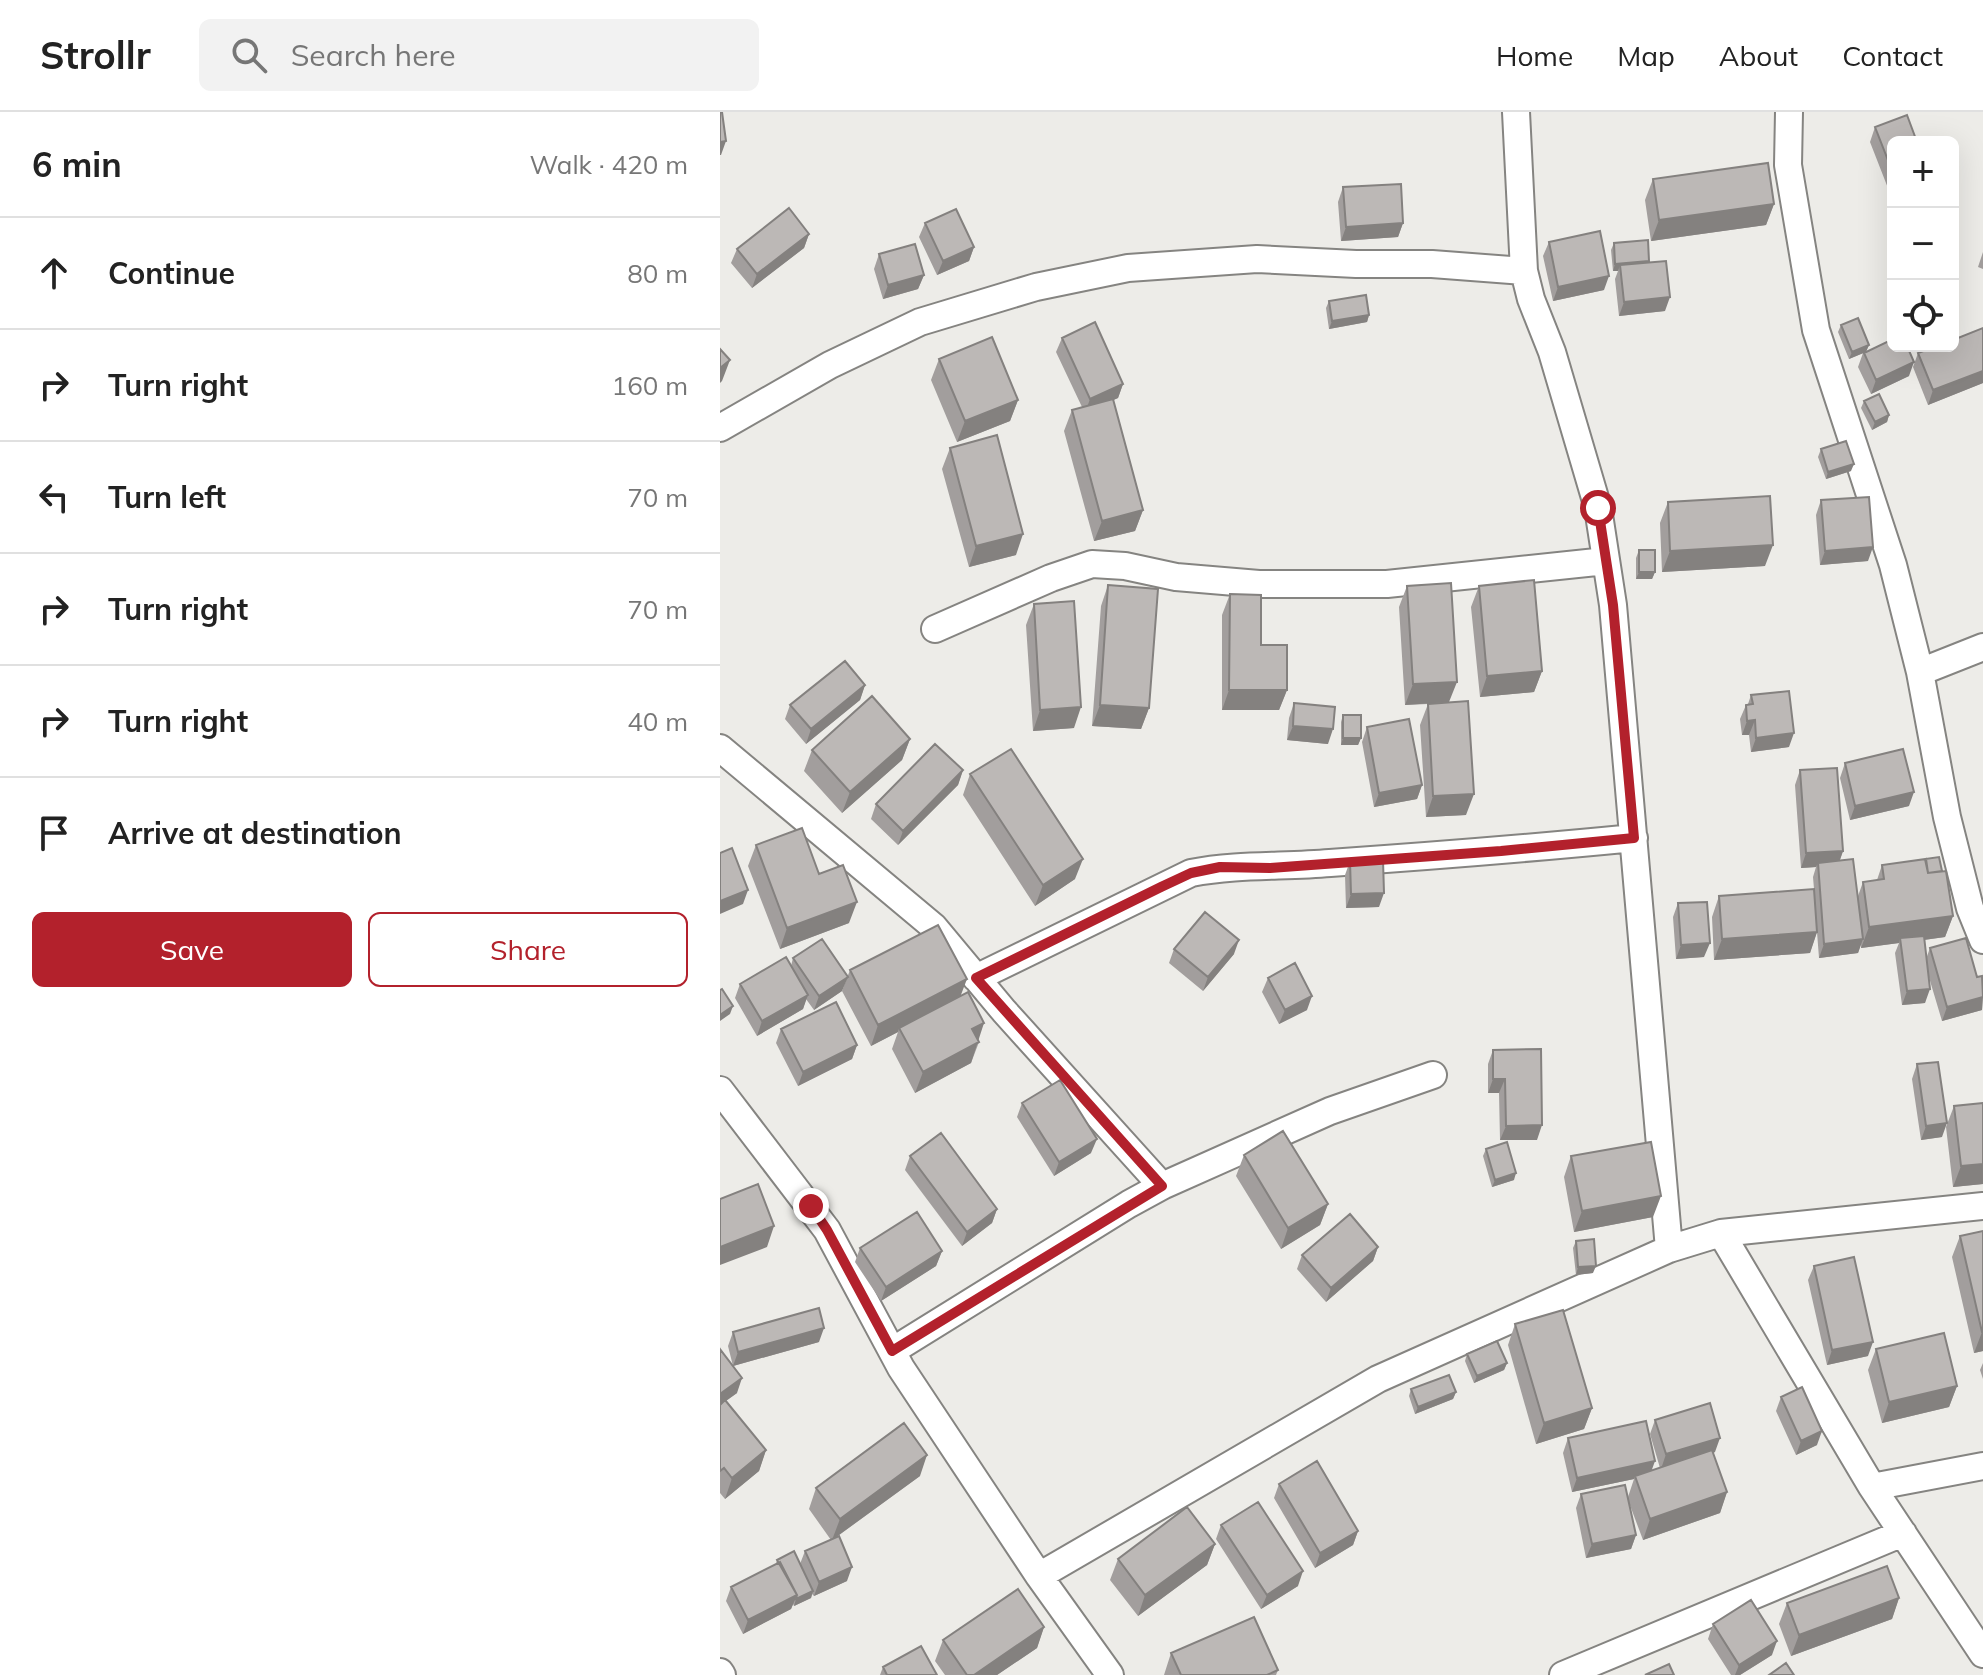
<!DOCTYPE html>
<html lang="en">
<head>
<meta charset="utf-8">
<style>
	body { margin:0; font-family:Mulish,sans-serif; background:#f2f2f2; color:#222 }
	.controls { position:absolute; right:24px; top:24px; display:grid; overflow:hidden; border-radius:12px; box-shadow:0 8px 32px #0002 }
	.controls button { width:72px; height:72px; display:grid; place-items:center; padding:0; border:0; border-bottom:2px solid #e0e0e0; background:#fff; color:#222; font:40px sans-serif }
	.stop { position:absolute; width:24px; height:24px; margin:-18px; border:6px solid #b3212c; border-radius:50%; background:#fff }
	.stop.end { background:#b3212c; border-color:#fff; box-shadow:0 2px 8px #0008 }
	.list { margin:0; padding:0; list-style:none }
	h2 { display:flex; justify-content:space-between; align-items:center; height:104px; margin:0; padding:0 32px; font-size:34px }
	h2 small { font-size:26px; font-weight:400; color:#767676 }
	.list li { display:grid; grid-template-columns:52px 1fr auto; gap:24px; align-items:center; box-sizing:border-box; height:112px; padding:0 32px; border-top:2px solid #e0e0e0 }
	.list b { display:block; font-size:30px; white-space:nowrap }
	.list em { font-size:26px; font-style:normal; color:#767676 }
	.actions { display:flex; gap:16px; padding:24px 32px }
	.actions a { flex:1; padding:18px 0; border:2px solid #b3212c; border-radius:12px; text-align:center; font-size:28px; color:#b3212c }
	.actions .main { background:#b3212c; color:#fff }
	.icon { flex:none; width:44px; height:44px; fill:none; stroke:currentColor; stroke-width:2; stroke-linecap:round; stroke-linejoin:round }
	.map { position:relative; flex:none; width:1263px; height:1563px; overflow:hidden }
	header { display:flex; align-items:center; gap:48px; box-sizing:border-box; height:112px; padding:0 40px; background:#fff; border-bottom:2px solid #e0e0e0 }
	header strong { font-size:38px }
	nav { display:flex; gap:44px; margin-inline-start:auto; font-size:28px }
	.search { width:560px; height:72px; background:#f2f2f2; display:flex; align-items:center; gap:20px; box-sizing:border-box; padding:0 28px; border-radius:12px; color:#767676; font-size:30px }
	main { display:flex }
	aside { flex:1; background:#fff }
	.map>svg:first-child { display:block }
</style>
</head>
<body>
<header>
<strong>Strollr</strong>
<div class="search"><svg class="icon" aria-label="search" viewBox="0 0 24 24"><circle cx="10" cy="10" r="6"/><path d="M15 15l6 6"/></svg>Search here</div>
<nav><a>Home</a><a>Map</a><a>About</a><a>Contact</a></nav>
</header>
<main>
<aside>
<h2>6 min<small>Walk · 420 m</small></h2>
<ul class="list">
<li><svg class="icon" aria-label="ahead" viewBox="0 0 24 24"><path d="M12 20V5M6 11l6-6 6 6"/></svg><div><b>Continue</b></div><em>80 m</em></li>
<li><svg class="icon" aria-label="right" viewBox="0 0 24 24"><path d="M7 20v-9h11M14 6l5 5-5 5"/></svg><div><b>Turn right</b></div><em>160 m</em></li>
<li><svg class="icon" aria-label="left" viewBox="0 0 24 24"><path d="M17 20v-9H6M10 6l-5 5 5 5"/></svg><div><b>Turn left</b></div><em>70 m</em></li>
<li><svg class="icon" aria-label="right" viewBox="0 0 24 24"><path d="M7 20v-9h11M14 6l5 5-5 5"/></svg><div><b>Turn right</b></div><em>70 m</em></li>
<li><svg class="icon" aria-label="right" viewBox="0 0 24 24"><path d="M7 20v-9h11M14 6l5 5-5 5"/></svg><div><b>Turn right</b></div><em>40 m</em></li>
<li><svg class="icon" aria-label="arrive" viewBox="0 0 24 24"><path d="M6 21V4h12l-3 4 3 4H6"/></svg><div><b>Arrive at destination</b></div></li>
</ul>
<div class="actions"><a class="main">Save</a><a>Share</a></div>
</aside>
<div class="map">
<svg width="1263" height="1563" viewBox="0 0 1263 1563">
	<rect width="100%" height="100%" fill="#edece8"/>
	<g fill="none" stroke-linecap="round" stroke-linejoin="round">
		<g stroke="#858481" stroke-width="30">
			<path id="street" d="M796,0L804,159L811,187L832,240L878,396L893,493L949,1137
				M1069,0L1068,53L1096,218L1173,453L1200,560L1227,705L1250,796L1263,828
				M0,316L110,253L200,210L316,175L408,156L537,147L636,152H712L804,159
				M215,517L331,466L372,452L405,454L456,465L539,472H667L886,449
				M1200,560L1263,535
				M0,636L214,815L284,899L442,1074L409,1092L172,1239
				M256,866L471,761C516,752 564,755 610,751C711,744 812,736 914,726
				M0,978L107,1118L181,1256L319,1464L390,1563
				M442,1074L610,999L713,963
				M1001,1121L1152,1375L1263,1542
				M1152,1375L1263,1354
				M319,1464L658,1267L949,1137L1001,1121L1263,1094
				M0,1560L2,1563
				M843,1563L1183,1421"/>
		</g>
		<use href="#street" stroke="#fff" stroke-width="26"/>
	</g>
	<path fill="#a29e9d" d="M1155,15L1173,30V89L1150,30Z
		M933,67L1054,92L1046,113L931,129L925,88Z
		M623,75L683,111L678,125L621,129L618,90Z
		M205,111L254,135L249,149L217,163L199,125Z
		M89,122L84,136L32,176L11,151L17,137Z
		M829,130L884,178L833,189L823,144Z
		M894,131L929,149L945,199L899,204L895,167L898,159H893L891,138Z
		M1263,140V157L1258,155Z
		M159,142L204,163L198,177L163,187L154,157Z
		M609,189L649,203L647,210L609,217L606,196Z
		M1121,213L1149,233L1146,239L1189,264L1151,282L1138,255L1143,241L1129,247L1118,220Z
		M1263,216V271L1208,293L1193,255L1198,241Z
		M342,226L403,272L398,286L393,288L423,398L415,419L374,429L344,319L352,298L362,295L336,240Z
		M219,247L298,288L290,309L237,330L211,268Z
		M1144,289L1169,303L1167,310L1152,318L1141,296Z
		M230,336L296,443L249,455L222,357Z
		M1101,337L1131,359L1106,367L1098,345Z
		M1101,388L1148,449L1100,453L1096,403Z
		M948,390L1045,454L942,460L940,411Z
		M919,438L935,460L932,467H916V446Z
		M388,473L429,596L421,617L372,614L381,494Z
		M687,474L729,590L746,703L706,705L700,613L708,592L685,593L679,495Z
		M759,474L822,559L814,580L760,585L751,495Z
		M510,482L567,578L559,598H502V503Z
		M314,492L354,616L313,619L306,513Z
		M145,573L140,588L86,632L65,607L70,593Z
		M1031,583L1069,635L1031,640L1029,623H1022L1020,607L1026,593L1028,592Z
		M574,591L608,632L567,628L569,606Z
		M623,603L641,626L638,633H621V610Z
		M647,615L702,673L697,687L654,695L642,630Z
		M190,627L182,648L122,701L84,659L92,638Z
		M1125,651L1189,694L1130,708L1120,666Z
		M243,658L238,673L178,733L151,707L156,692Z
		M1080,658L1123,739L1120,748L1138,784L1143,770L1157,768L1162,753L1222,759L1233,804L1225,825L1204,828L1206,847L1210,836L1263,868L1262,898L1222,909L1208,862L1205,891L1182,893L1175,841L1179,831L1141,836V832L1138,841L1099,846L1097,820L1090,841L994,848L992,805L999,784L1094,777L1093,765L1096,755L1081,756L1075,673Z
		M250,662L355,767L315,794L243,683Z
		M36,733L99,762L129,811L60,837L28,754Z
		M630,749L659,795L626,796L625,763Z
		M958,791L984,845L956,847L953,805Z
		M454,837L514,842L483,879L449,851Z
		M73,846L122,879L94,898L86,887L83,897L37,924L15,886L20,872L71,854Z
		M130,858L241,883L259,930L251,951L195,981L172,937L178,920L151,934L122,879Z
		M548,866L587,898L559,912L542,880Z
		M61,917L137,933L132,947L78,974L56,931Z
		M773,938L817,1028H780L779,981H768V952Z
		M1197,952L1222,1025L1201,1028L1192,967Z
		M302,991L371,1041L334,1064L297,1005Z
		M1234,994L1263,1072L1233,1075L1226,1015Z
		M766,1037L794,1068L772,1075L763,1044Z
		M524,1043L608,1092L600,1113L561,1137L516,1064Z
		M190,1044L277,1097L272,1111L242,1134L185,1058Z
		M851,1044L933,1105L854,1120L844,1065Z
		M1263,1119V1239L1254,1241L1232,1145L1240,1124Z
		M856,1129L873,1161L856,1163L853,1136Z
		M658,1135L653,1149L606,1190L577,1157L582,1143Z
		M140,1136L222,1139L216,1154L161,1189L135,1150Z
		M1094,1154L1148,1244L1107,1253L1088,1168Z
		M795,1212L872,1296L864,1317L816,1332L788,1233Z
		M13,1220L99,1230L13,1254L8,1234Z
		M0,1237L17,1281L6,1289L46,1338L39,1359L5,1387L0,1381Z
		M1156,1237L1237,1274L1229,1295L1162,1311L1148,1258Z
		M747,1242L787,1251L784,1258L754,1271L745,1249Z
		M1263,1251V1267L1260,1258Z
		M691,1277L736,1280L733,1287L695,1302L689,1284Z
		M1061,1285L1097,1333L1076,1343L1056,1299Z
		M935,1308L995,1340L993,1341L1007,1380L1000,1401L923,1428L908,1388L916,1423L911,1437L866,1446L856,1396L861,1382L908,1385L914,1367L852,1380L843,1341L848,1326L932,1359L940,1356L930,1322Z
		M200,1364L115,1426L127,1469L94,1484L92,1482L91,1486L74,1494L73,1492L71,1497L23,1522L6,1489L11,1475L56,1452L57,1448L80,1452L85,1439L111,1428L89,1397L96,1376Z
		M559,1372L638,1419L633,1433L595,1456L554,1386Z
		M501,1413L578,1474L541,1497L496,1427Z
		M495,1432L487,1453L418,1504L390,1468L398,1447Z
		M1179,1486L1172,1507L1071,1544L1059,1512L1067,1491Z
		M993,1512L1052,1543L1020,1563H1011L988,1527Z
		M324,1515L317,1536L277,1563H225L215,1549L223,1528Z
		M451,1541L558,1558L556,1563H444Z
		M163,1555L217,1563H160Z"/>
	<path fill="#84817f" d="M6,29L1,43H0V30Z
		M1054,92L1046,113L931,129L939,108Z
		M683,111L678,125L621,129L626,115Z
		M89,122L84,136L32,176L37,162Z
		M254,135L249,149L217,163L223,149Z
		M929,149L900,153L898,159H893L895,152Z
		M204,163L198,177L163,187L168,173Z
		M889,164L884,178L833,189L838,175Z
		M950,185L945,199L899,204L904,190Z
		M649,203L647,210L609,217L612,209Z
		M1149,233L1146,240L1129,247L1132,240Z
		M10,248L2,269L0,271V256Z
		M1194,250L1189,264L1151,282L1156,268Z
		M1263,259V271L1208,293L1213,278Z
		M403,272L398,286L365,301L370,287Z
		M298,288L290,309L237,330L245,309Z
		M1169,303L1167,310L1152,318L1155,310Z
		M1134,352L1131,359L1106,367L1108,360Z
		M423,398L415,419L374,429L382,409Z
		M303,422L296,443L249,455L256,434Z
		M1053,433L1045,454L942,460L950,439Z
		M1153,435L1148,449L1100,453L1105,439Z
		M919,460H935L932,467H916Z
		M822,559L814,580L760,585L767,564Z
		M737,570L729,590L685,593L693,572Z
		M145,573L140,588L86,632L91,617Z
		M509,578H567L559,598H502Z
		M380,593L429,596L421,617L372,614Z
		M361,595L354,616L313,619L320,598Z
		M1035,608L1029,623H1022L1027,609Z
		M573,614L613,617L608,632L567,628Z
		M1074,621L1069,635L1031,640L1036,626Z
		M623,626H641L638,633H621Z
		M190,627L182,648L122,701L130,680Z
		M243,658L238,673L178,733L183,719Z
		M702,673L697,687L654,695L659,681Z
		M1194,680L1189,694L1130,708L1135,694Z
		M754,682L746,703L706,705L713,684Z
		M1123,739L1118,753L1098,751L1096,755L1081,756L1086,741Z
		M363,747L355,767L315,794L323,773Z
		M28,778L23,792L0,802V789Z
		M664,781L659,795L626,796L631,782Z
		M137,790L129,811L60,837L67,816Z
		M1233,804L1225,825L1181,831L1180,826L1179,831L1141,836L1149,815Z
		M1097,820L1090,841L994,848L1002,827Z
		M1143,827L1138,841L1099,846L1104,832Z
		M519,828L514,842L483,879L488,865Z
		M990,831L984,845L956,847L961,833Z
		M128,865L122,879L94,898L99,884Z
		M247,867L239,888L179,916L178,920L151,934L158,913Z
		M1210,877L1205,891L1182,893L1187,879Z
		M88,883L83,897L37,924L42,909Z
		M592,884L587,898L559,912L565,898Z
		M1263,885L1262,898L1222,909L1227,895Z
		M13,894L10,902L0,909V903Z
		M264,911L251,951L195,981L203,960L252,917Z
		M137,933L132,947L78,974L83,960Z
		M773,967H785L779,981H768Z
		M1227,1011L1222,1025L1201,1028L1206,1014Z
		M822,1013L817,1028H780L786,1014Z
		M377,1027L371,1041L334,1064L339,1050Z
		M1263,1052V1072L1233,1075L1241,1054Z
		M796,1061L794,1068L772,1075L775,1068Z
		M941,1084L933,1105L854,1120L862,1099Z
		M608,1092L600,1113L561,1137L568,1116Z
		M277,1097L272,1111L242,1134L247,1120Z
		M54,1114L47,1135L0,1153V1135Z
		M658,1135L653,1149L606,1190L611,1176Z
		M222,1139L216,1154L161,1189L166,1175Z
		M876,1154L873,1161L856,1163L858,1155Z
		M104,1216L99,1230L13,1254L18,1240Z
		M1262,1220H1263V1239L1254,1241Z
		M1153,1230L1148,1244L1107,1253L1112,1238Z
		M787,1251L784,1258L754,1271L757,1264Z
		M22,1266L17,1281L0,1293V1282Z
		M1237,1274L1229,1295L1162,1311L1169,1290Z
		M736,1280L733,1287L695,1302L698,1295Z
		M872,1296L864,1317L816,1332L824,1311Z
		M1102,1319L1097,1333L1076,1343L1081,1329Z
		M1000,1326L995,1340L941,1357L946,1342Z
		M46,1338L39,1359L5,1387L12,1366Z
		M207,1343L200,1364L112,1428L120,1407Z
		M935,1349L930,1363L915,1364L914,1367L852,1380L857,1366Z
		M1007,1380L1000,1401L923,1428L930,1407Z
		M638,1419L633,1433L595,1456L600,1441Z
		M916,1423L911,1437L866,1446L872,1432Z
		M495,1432L487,1453L418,1504L425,1483Z
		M132,1455L127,1469L94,1484L99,1470Z
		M583,1459L578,1474L541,1497L547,1483Z
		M93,1479L91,1486L74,1494L76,1487Z
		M77,1483L71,1497L23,1522L28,1508Z
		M1179,1486L1172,1507L1071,1544L1079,1523Z
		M324,1515L317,1536L277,1563H254Z
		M1057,1529L1052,1543L1020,1563H1015L1019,1553Z"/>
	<path fill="#bcb8b6" stroke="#84817f" stroke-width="2" d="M0,0H2L6,29L0,30Z
		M1187,3L1197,30H1173V61L1155,15Z
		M1048,51L1054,92L939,108L933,67Z
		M681,72L683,111L626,115L623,75Z
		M69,96L89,122L37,162L17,137Z
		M236,97L254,135L223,149L205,111Z
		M880,119L889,164L838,175L829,130Z
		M928,128L929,149L895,152L894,131Z
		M195,132L204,163L168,173L159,142Z
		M946,149L950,185L904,190L900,153Z
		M646,183L649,203L612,209L609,189Z
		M1138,206L1149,233L1132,240L1121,213Z
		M375,210L403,272L370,287L342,226Z
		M1263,216V259L1213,278L1198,241L1217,234H1233V228Z
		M272,225L298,288L245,309L219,247Z
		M1173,227V234H1187L1194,250L1156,268L1144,241Z
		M0,237L10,248L0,256Z
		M1159,282L1169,303L1155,310L1144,289Z
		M393,287L423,398L382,409L352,298Z
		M277,323L303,422L256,434L230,336Z
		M1126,329L1134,352L1108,360L1101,337Z
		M1050,384L1053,433L950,439L948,390Z
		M1149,385L1153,435L1105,439L1101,388Z
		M919,438H935V460H919Z
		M814,468L822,559L767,564L759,474Z
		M731,471L737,570L693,572L687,474Z
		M388,473L438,477L429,596L380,593Z
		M510,482L541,483V533H567V578H509Z
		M354,489L361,595L320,598L314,492Z
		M125,549L145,573L91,617L70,593Z
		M1069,579L1074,621L1036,626L1035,608L1027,609L1026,593L1033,592L1031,583Z
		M152,584L190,627L130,680L92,638Z
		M748,589L754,682L713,684L708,592Z
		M574,591L615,595L613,617L573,614Z
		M623,603H641V626H623Z
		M689,607L702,673L659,681L647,615Z
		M215,632L243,658L183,719L156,692Z
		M291,637L363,747L323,773L250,662Z
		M1183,637L1194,680L1135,694L1125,651Z
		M1117,656L1123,739L1086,741L1080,658Z
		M82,716L99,762L123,753L137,790L67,816L36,733Z
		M12,736L28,778L0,789V741Z
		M1219,745L1222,759L1208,761L1205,747Z
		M1133,747L1143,827L1104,832L1098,751Z
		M1206,747L1208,761L1226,759L1233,804L1149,815L1143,770L1164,767L1162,753Z
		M663,748L664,781L631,782L630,749Z
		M1094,777L1097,820L1002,827L999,784Z
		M987,790L990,831L961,833L958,791Z
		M485,800L519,828L488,865L454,837Z
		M218,813L247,867L158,913L130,858Z
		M1204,824L1210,877L1187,879L1180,826Z
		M1246,826L1257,865L1262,864L1263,885L1227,895L1210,836Z
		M102,827L128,865L99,884L73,846Z
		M66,845L88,883L42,909L20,872Z
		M575,851L592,884L565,898L548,866Z
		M2,877L13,894L0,903V878Z
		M248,880L264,911L252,917L259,930L203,960L179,916Z
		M116,890L137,933L83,960L61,917Z
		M821,937L822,1013L786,1014L785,967H773V938Z
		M1218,950L1227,1011L1206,1014L1197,952Z
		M340,968L377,1027L339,1050L302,991Z
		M1263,991V1052L1241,1054L1234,994Z
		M563,1019L608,1092L568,1116L524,1043Z
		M221,1021L277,1097L247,1120L190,1044Z
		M787,1030L796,1061L775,1068L766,1037Z
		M931,1030L941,1084L862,1099L851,1044Z
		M38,1072L54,1114L0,1135V1087Z
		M197,1100L222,1139L166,1175L140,1136Z
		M630,1102L658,1135L611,1176L582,1143Z
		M1263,1119V1220H1262L1240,1124Z
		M874,1127L876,1154L858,1155L856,1129Z
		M1134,1145L1153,1230L1112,1238L1094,1154Z
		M99,1196L104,1216L18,1240L13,1220Z
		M843,1198L872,1296L824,1311L795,1212Z
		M1224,1221L1237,1274L1169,1290L1156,1237Z
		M777,1229L787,1251L757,1264L747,1242Z
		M0,1237L22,1266L0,1282Z
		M729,1263L736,1280L698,1295L691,1277Z
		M1082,1275L1102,1319L1081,1329L1061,1285Z
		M5,1288L46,1338L12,1366L4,1356L0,1359V1293Z
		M990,1291L1000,1326L946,1342L935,1308Z
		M926,1309L935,1349L857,1366L848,1326Z
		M184,1311L207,1343L120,1407L96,1376Z
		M992,1338L1007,1380L930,1407L915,1364Z
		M597,1349L638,1419L600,1441L559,1372Z
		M905,1373L916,1423L872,1432L861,1382Z
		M538,1390L583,1459L547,1483L501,1413Z
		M467,1395L495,1432L425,1483L398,1447Z
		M119,1424L132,1455L99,1470L85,1439Z
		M74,1439L93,1479L76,1487L77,1483L57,1448Z
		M60,1450L77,1483L28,1508L11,1475Z
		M1167,1454L1179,1486L1079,1523L1067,1491Z
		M298,1477L324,1515L254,1563H247L223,1528Z
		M1031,1488L1057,1529L1019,1553L993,1512Z
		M534,1505L558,1558L547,1563H461L451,1541Z
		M201,1534L217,1563H167L163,1555Z
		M1066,1551L1074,1563H1049Z
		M949,1552L954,1563H925Z"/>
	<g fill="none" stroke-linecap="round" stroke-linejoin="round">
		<path stroke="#b3212c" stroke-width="10" d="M91,1094L107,1118L172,1239L442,1074L256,866L441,775L471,761L500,755L550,756L781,739L914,726L893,493L878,396"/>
	</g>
</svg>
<div class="controls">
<button>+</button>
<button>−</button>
<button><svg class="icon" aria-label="locate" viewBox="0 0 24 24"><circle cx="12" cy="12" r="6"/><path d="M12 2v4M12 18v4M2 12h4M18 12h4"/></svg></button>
</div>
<div class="stop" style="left:878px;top:396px"></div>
<div class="stop end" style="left:91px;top:1094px"></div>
</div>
</main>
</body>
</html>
